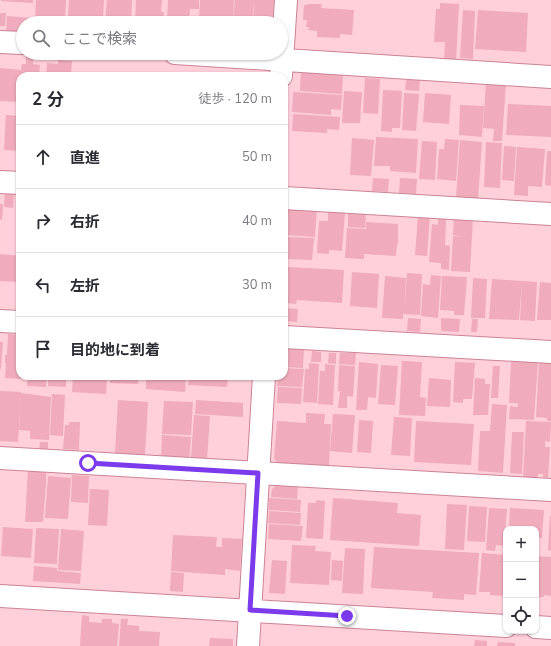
<!DOCTYPE html>
<html lang="ja">
<head>
<meta charset="utf-8">
<style>
	body { margin:0; font-family:"Nunito Sans","Noto Sans JP",sans-serif; background:#f7f7f7; color:#2b2b33 }
	.controls { position:absolute; right:12px; bottom:12px; display:grid; overflow:hidden; border-radius:8px; box-shadow:0 1px 3px #0004 }
	.controls button { width:36px; height:36px; display:grid; place-items:center; padding:0; border:0; border-bottom:1px solid #e1e1e2; background:#fff; color:#2b2b33; font:20px sans-serif }
	.stop { position:absolute; width:12px; height:12px; margin:-9px; border:3px solid #7c3aed; border-radius:50%; background:#fff }
	.stop.end { background:#7c3aed; border-color:#fff; box-shadow:0 1px 4px #0008 }
	.list { margin:0; padding:0; list-style:none }
	h2 { display:flex; justify-content:space-between; align-items:center; height:52px; margin:0; padding:0 16px; font-size:17px }
	h2 small { font-size:13px; font-weight:400; color:#7c7c81 }
	.list li { display:grid; grid-template-columns:26px 1fr auto; gap:12px; align-items:center; box-sizing:border-box; height:64px; padding:0 16px; border-top:1px solid #e1e1e2 }
	.list b { display:block; font-size:15px; white-space:nowrap }
	.list em { font-size:13px; font-style:normal; color:#7c7c81 }
	.icon { flex:none; width:22px; height:22px; fill:none; stroke:currentColor; stroke-width:2; stroke-linecap:round; stroke-linejoin:round }
	.map { position:relative; flex:none; width:551px; height:646px; overflow:hidden }
	.search { position:absolute; background:#fff; box-shadow:0 1px 3px #0004; left:16px; top:16px; width:272px; height:44px; display:flex; align-items:center; gap:10px; box-sizing:border-box; padding:0 14px; border-radius:22px; color:#7c7c81; font-size:15px }
	.panel { position:absolute; background:#fff; box-shadow:0 1px 3px #0004; left:16px; top:72px; width:272px; height:308px; border-radius:12px }
	.map>svg:first-child { display:block }
</style>
</head>
<body>
<div class="map">
<svg width="551" height="646" viewBox="0 0 551 646">
	<rect width="100%" height="100%" fill="#ffcfda"/>
	<path fill="#f0abbc" d="M1,0H33V3L1,1Z
		M36,0H66L65,22L35,20Z
		M69,0H104L103,21L68,19Z
		M107,0H132L131,23H105Z
		M136,0H162L161,12H164L163,23H135Z
		M168,0H199V9H190L189,23H167Z
		M200,0H234L233,23L199,21Z
		M235,0H254L252,23H233Z
		M254,0H274L273,23H253Z
		M440,3L459,4L456,62L444,61L445,42H434L436,9H440Z
		M307,4H322L321,8L354,10L352,35L340,34V38L317,37V31L308,30L309,27H306L307,20H303L304,5H307Z
		M463,10L475,11L473,59L460,58Z
		M478,10L528,13L526,52L475,49Z
		M0,13H6L5,26H0Z
		M7,16L31,18L30,23H23V35L6,34Z
		M26,55L33,56V64L40,65L39,76H20L19,102L0,101V68L21,70L22,64H26Z
		M58,60L72,61L71,76H46L47,63L58,64Z
		M195,72L211,73V76H195Z
		M301,72L343,75L342,94L300,91Z
		M365,78L380,79L378,114L363,113Z
		M406,80H420L419,91L405,90Z
		M486,82L506,83L502,141H493L494,129L483,128Z
		M383,90L402,91L400,128H392V132L381,131Z
		M344,91L362,92L360,123H342Z
		M293,92L342,95L341,110L331,109V115L292,112Z
		M404,93L419,94L416,131L402,130Z
		M425,93L451,95L449,124L423,122Z
		M508,104L551,106V137L506,135Z
		M460,105L484,106L482,137L459,135Z
		M293,114L340,117L339,130L327,129V133L292,131Z
		M6,115L20,116V151L4,150Z
		M376,137L418,139L416,173L390,171V166H374Z
		M352,138L374,140L371,176L350,175Z
		M445,139L459,140L456,181L437,179L439,149H444Z
		M460,140L482,142L478,199L456,198Z
		M422,141L437,142L435,180L419,179Z
		M486,142L502,143L500,188L484,187Z
		M504,146L516,147L514,181L502,180Z
		M517,147L545,149L542,187L528,186V196L514,195Z
		M547,151H551V186L545,185Z
		M373,178L389,179L388,192L372,191Z
		M400,178L417,179L416,194L399,193Z
		M5,190L14,191L13,208L4,207Z
		M0,204H3L2,220L0,219Z
		M291,205L317,207L315,237L285,235L287,210Z
		M348,211L366,212L365,228L348,227Z
		M328,212L345,213L342,251L329,250V254L317,253L319,221H328Z
		M418,214L430,215L427,256L415,255Z
		M454,217L473,218L470,272L451,271L453,236L463,237L453,235Z
		M438,219H446L445,245L450,246L449,270L441,269V263L429,262L432,224L438,225Z
		M366,222L398,224V244H397L396,256L364,254V259L345,258L347,228L366,229Z
		M286,237L314,238L312,260L285,259Z
		M0,254L20,256V282L0,281Z
		M288,267L344,270L342,303L297,300L296,304L286,303Z
		M352,272L379,274L377,308L350,306Z
		M407,273L422,274L420,315L403,314V319L382,318L385,276L406,278L404,312Z
		M431,275L441,276L438,318L421,316L423,284L430,285Z
		M442,276L467,277L464,315H454V311L440,310Z
		M473,278L487,279L485,318H471Z
		M492,279L522,281L519,320L489,319Z
		M522,281L537,282L535,321L520,320Z
		M540,282L551,283V320H537Z
		M285,308L298,309L297,322L284,321Z
		M408,318L421,319L420,332L407,331Z
		M441,318L460,319L459,332L441,331Z
		M472,319H478L477,332H471Z
		M8,334L20,335V376H21V379L5,378L6,363H5V355H7Z
		M0,342H3L1,369H0Z
		M284,347L304,349L303,368L284,367Z
		M312,351L321,352V362H311Z
		M329,353H336V364L328,363Z
		M340,353H356L355,365L339,364Z
		M402,361L422,362L420,397L426,398L425,416L399,415Z
		M511,361L538,363L534,420L509,419L510,406L518,407V403H509Z
		M359,362L378,364L376,398L368,397L367,410H356Z
		M455,362L475,363L472,399H463V403L453,402Z
		M539,362L551,363V421H547V418L536,417Z
		M309,363L319,364L317,403L303,402L305,369H309Z
		M325,364L335,365L333,405L318,404L320,371H325Z
		M339,365L355,366L353,397L347,396V408H338L340,391H338Z
		M381,365L398,366L395,405L378,404Z
		M493,366H500L498,398H491Z
		M284,368L304,369L302,387L277,386L278,376H284Z
		M28,376H47L46,387L27,386Z
		M48,376H66V387L48,386Z
		M73,376H107L106,394L72,392Z
		M110,376H139L138,384L110,383Z
		M146,376H186L185,392L146,389Z
		M189,376H228L227,387L188,385Z
		M429,378L451,380L450,407L427,406Z
		M475,378L485,379V384H490L488,415H473Z
		M278,387L302,388L301,404L277,403Z
		M0,391L21,392L18,442L0,441Z
		M21,393L51,397L49,440L30,439V431L19,430Z
		M52,394L65,395L63,436L50,435Z
		M118,400L148,402L145,455L115,453Z
		M196,400L243,403V417L195,414Z
		M164,401L193,402L191,435L162,434Z
		M492,404L507,405L503,473L478,471L480,431H490Z
		M306,413L325,414L324,424H331L329,466L278,463L274,459L277,421L306,423Z
		M333,414L355,415L352,453L330,451Z
		M194,415L210,416L207,459L191,457Z
		M394,417L412,418L410,456L391,455Z
		M359,420L373,421L371,453L357,452Z
		M416,421L474,424L471,465L414,462Z
		M526,421L551,422L550,442L545,441V447H550L548,478L543,477V474H538L537,480L523,479Z
		M69,422H80L79,450L63,449L65,425H69Z
		M512,432H524L522,474L510,473Z
		M162,435L191,437L189,461L161,459Z
		M40,442H48V452L39,451Z
		M28,469L46,470V484H35H46L43,522H25Z
		M72,475L89,476L88,503L71,502Z
		M48,476L71,478L68,519L45,518Z
		M279,483L298,484L297,499L271,497L272,489Z
		M90,489L109,490L107,526L88,525Z
		M269,498L301,500L300,512L269,510Z
		M333,498L398,503L397,513L421,515L419,546L330,540Z
		M316,500L325,501L323,539L306,538L308,503H316Z
		M447,504L467,505L464,550L445,549Z
		M469,506L487,507L485,542L467,541Z
		M489,508L507,509L504,546L496,545L495,551L486,550Z
		M510,508L544,510L542,538L536,537V529H509Z
		M269,511L301,513L300,525L268,523Z
		M550,516H551V551L548,550Z
		M269,524L303,526L301,541L268,539Z
		M3,527L33,529L31,558L1,556Z
		M36,528L59,529L57,564L34,563Z
		M61,529L84,531L81,571L58,570Z
		M173,535L217,537L216,547H222V538L242,539L240,571L225,569V575L171,571Z
		M292,545L316,546L315,551L331,552L329,585L290,583Z
		M374,547L479,553L476,595L464,594V600L432,598L433,592L371,588Z
		M345,548L365,549L363,594L342,593Z
		M482,553L506,555V593H504V596L490,595V592H479Z
		M536,556L551,557V596L544,595V597H536Z
		M272,560L287,561L285,594L269,593Z
		M332,560L343,561L342,581L331,580Z
		M34,566L57,568V571L81,573L80,584L33,581Z
		M171,572L184,573L183,592L170,591Z
		M82,615L89,616V622L102,623V619H112V623L119,624L117,646H80Z
		M121,619H128L127,625L139,626V631L160,632L159,646H119Z
		M210,638L233,639V646H209Z
		M475,640L487,641V646H474Z
		M498,642L515,643V646H497Z"/>
	<g fill="none" stroke-linecap="round" stroke-linejoin="round">
		<g stroke="#cc8396" stroke-width="24">
			<path id="street" d="M0,42L23,43
				M175,53L551,77
				M281,76L286,0
				M0,182L20,183
				M284,198L551,214
				M0,321L20,322
				M284,337L551,352
				M0,458L551,490
				M0,596L506,626
				M536,627L551,628
				M248,646L264,376"/>
		</g>
		<use href="#street" stroke="#fff" stroke-width="22"/>
	</g>
	<g fill="none" stroke-linecap="round" stroke-linejoin="round">
		<path stroke="#7c3aed" stroke-width="5" d="M88,463L258,473L250,610L347,616"/>
	</g>
</svg>
<div class="controls">
<button>+</button>
<button>−</button>
<button><svg class="icon" aria-label="locate" viewBox="0 0 24 24"><circle cx="12" cy="12" r="6"/><path d="M12 2v4M12 18v4M2 12h4M18 12h4"/></svg></button>
</div>
<div class="stop" style="left:88px;top:463px"></div>
<div class="stop end" style="left:347px;top:616px"></div>
<div class="search"><svg class="icon" aria-label="search" viewBox="0 0 24 24"><circle cx="10" cy="10" r="6"/><path d="M15 15l6 6"/></svg>ここで検索</div>
<section class="panel">
<h2>2 分<small>徒歩 · 120 m</small></h2>
<ul class="list">
<li><svg class="icon" aria-label="ahead" viewBox="0 0 24 24"><path d="M12 20V5M6 11l6-6 6 6"/></svg><div><b>直進</b></div><em>50 m</em></li>
<li><svg class="icon" aria-label="right" viewBox="0 0 24 24"><path d="M7 20v-9h11M14 6l5 5-5 5"/></svg><div><b>右折</b></div><em>40 m</em></li>
<li><svg class="icon" aria-label="left" viewBox="0 0 24 24"><path d="M17 20v-9H6M10 6l-5 5 5 5"/></svg><div><b>左折</b></div><em>30 m</em></li>
<li><svg class="icon" aria-label="arrive" viewBox="0 0 24 24"><path d="M6 21V4h12l-3 4 3 4H6"/></svg><div><b>目的地に到着</b></div></li>
</ul>
</section>
</div>
</body>
</html>
